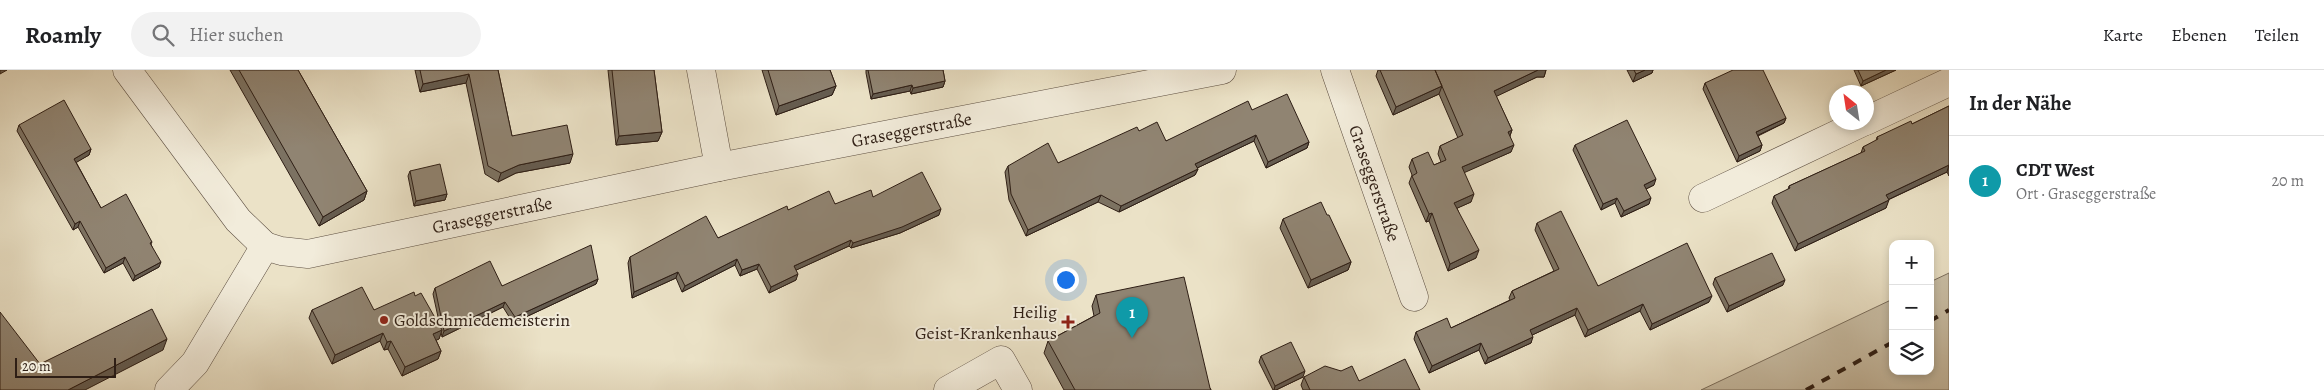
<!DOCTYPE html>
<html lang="de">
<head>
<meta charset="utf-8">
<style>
	body { margin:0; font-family:Alegreya,serif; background:#f2f2f2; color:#202124 }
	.controls { position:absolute; right:15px; bottom:15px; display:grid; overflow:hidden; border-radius:10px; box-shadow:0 2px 8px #0003 }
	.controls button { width:45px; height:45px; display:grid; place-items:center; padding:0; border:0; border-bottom:1px solid #e0e0e0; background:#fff; color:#202124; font:25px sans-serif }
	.compass { position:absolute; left:1829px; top:15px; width:45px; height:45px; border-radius:50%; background:#fff; box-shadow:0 2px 8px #0003; rotate:330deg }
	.scale { position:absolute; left:15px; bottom:12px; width:101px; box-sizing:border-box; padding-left:5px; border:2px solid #2e1e15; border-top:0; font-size:14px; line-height:18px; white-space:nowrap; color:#2e1e15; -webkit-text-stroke:4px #f2ecdb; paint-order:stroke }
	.you { position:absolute; left:1065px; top:209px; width:18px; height:18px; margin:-12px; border:4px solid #fff; border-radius:50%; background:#1a73e8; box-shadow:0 0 0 8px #1a73e833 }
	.badge { display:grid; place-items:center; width:32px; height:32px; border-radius:50%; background:#111827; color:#fff; font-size:16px; font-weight:700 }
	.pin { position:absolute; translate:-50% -41px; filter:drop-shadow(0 1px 2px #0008) }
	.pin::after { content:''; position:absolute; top:26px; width:18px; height:15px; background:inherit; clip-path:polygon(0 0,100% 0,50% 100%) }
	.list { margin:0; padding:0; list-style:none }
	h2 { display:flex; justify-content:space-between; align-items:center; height:65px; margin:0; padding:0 20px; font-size:21px }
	h2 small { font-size:16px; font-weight:400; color:#757577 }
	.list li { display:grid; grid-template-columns:32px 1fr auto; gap:15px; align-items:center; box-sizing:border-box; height:90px; padding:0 20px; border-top:1px solid #e0e0e0 }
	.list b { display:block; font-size:19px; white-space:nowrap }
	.list p { margin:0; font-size:16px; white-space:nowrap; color:#757577 }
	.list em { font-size:16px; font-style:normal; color:#757577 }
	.icon { flex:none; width:28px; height:28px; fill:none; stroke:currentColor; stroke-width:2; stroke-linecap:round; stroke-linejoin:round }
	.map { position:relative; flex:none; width:1949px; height:320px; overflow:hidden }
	header { display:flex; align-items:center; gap:30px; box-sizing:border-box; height:70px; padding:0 25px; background:#fff; border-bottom:1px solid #e0e0e0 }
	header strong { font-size:24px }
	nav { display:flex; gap:28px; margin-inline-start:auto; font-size:18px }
	.search { width:350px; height:45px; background:#f2f2f2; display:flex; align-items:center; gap:12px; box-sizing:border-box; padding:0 18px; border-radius:28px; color:#757577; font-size:19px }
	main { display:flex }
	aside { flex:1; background:#fff }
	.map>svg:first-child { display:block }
</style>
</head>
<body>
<header>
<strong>Roamly</strong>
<div class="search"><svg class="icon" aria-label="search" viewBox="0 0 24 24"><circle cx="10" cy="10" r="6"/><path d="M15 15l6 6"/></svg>Hier suchen</div>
<nav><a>Karte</a><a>Ebenen</a><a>Teilen</a></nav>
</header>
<main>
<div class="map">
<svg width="1949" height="320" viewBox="0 0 1949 320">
	<rect width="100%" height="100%" fill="#ebe2c7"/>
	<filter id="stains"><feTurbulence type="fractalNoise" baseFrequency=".004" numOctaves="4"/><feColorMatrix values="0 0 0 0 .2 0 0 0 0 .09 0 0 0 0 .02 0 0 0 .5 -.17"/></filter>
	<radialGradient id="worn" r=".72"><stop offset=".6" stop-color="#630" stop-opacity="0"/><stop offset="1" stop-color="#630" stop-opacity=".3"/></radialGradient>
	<path fill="#cbc1a9" stroke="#7c705f" d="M1949,203V320H1701L1893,229V301H1930V212Z"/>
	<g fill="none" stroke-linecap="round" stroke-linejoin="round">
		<g stroke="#5d4f42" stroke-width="29">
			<g id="minor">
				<path d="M127,0L238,150L265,176"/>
				<path d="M701,0L719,97"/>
				<path id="s1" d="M1335,0L1414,227"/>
				<path d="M1866,51L1949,12"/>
				<path d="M1703,128L1863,52"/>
				<path id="s2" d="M169,320L195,293L265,176L281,181L308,184L719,97L1222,0"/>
				<path d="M948,320L1001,290L1018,320"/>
			</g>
		</g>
		<use href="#minor" stroke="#f2ecdb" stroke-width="28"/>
		<path stroke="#2e1e15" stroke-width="4" stroke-dasharray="9 9" stroke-linecap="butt" d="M1930,251L1949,240
			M1806,320L1893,272"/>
	</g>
	<path fill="#7c7262" stroke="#2e1e15" d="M230,0H298L367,121L364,130L319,156Z
		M415,0H498L512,66L570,93L516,103L498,112L485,104L466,13L420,22Z
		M608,0H654L662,62L658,71L616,75Z
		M762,0H830L836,16L832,25L776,45Z
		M866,0H943L945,11L943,17L911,24L910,21L871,29L866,3Z
		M1378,0H1546L1544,7H1537L1496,26L1512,60L1510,66L1511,82L1464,102L1471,132L1457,138L1476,188L1448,201L1429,151L1426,152L1409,113L1412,105L1409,97L1412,89L1434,95L1441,92L1438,84L1440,76L1458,68L1439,24L1393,45L1376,6Z
		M1627,0H1653L1652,3L1633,12Z
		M1854,0H1896L1861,16Z
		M1705,13L1786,48L1784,53L1758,66L1762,75L1760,81L1737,92L1703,19Z
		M1949,36V106L1947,102L1888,130L1886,138L1795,181L1772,133L1774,126L1788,120L1789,116L1861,83L1863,77L1876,71L1877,67L1912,54Z
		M1252,40L1309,72L1307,78L1266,98L1254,71L1197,98L1198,99L1195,105L1119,142L1098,132L1026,166L1009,130L1005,102L1008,96L1058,93L1139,61L1166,71Z
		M19,55L91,79L89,85L76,92L101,138L152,172L151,174L159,197L133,211L123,193L104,203L78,157L73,160L17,61Z
		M1575,75L1654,115L1646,119L1649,134L1621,147L1615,133L1601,140L1573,80Z
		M410,101L447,124L445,130L414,136L408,106Z
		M873,127L939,145L900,163L851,178L849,176L796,200V210L769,223L757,199L740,206L735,195L682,222L676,208L632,228L628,193L630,187L718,168L788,140L835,134Z
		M1327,145L1351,192L1348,200L1308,218L1280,158L1283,149Z
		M1537,153L1598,216L1709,232L1650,260L1640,241L1585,267L1575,245L1532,265L1531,273L1485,294L1479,280L1429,303L1414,269L1416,262L1451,258L1510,230L1509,228L1512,221L1554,201L1535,160Z
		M1715,208L1783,215L1727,242L1713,214Z
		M598,209L596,214L513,253L503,237L442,267L441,262L439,269L436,270L441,281L438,289L402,306L388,279L384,280L380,271L332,294L309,248L312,240H374L440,256L433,224L435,218L502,216Z
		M1096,225L1210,318L1211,320H1064L1044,283L1048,271L1094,246L1092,236Z
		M1261,286L1303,307L1276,320H1273L1259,292Z
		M1341,301L1359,311L1420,320H1303L1301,315L1304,307Z"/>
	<path fill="#655c50" stroke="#2e1e15" d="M0,0H7L0,4Z
		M1538,0H1546L1544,7H1537L1491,29L1494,21Z
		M1645,0H1653L1652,3L1633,12L1636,4Z
		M1886,0H1896L1861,16L1863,11Z
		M469,4L466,13L420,22L423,14Z
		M945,11L943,17L911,24L913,18Z
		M912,15L910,21L871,29L873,24Z
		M836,16L832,25L776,45L779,36Z
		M1442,16L1439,24L1393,45L1396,37Z
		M1786,48L1784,53L1754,67L1756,62Z
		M1512,60L1509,68L1508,62Z
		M662,62L658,71L616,75L619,66Z
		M1256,65L1254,71L1193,100L1195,94Z
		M1309,72L1307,78L1266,98L1268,92Z
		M1514,75L1511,82L1459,105L1462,97Z
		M1762,75L1760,81L1737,92L1739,86Z
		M91,79L89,85L72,95L74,89Z
		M573,84L570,93L516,103L498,112L501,103L519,95Z
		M1949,95L1947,102L1883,132L1886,125Z
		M1198,99L1195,105L1119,142L1121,136Z
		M1656,109L1654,115L1642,121L1644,115Z
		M367,121L364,130L319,156L323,147Z
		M447,124L445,130L414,136L416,131Z
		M1474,124L1471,132L1451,141L1454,133Z
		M1101,125L1098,132L1026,166L1028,160Z
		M1617,128L1615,133L1601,140L1603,134Z
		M1651,128L1649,134L1621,147L1624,141Z
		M1889,130L1886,138L1795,181L1798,174Z
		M941,139L939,145L900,163L851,178L853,173Z
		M1432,143L1429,151L1426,152L1429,144Z
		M80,151L78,157L73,160L75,154Z
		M851,170L849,176L792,202L794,196Z
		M1479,180L1476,188L1448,201L1450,194Z
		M125,187L123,193L104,203L106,198Z
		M737,189L735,195L682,222L685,216Z
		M161,192L159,197L133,211L135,206Z
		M1351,192L1348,200L1308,218L1311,210Z
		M759,194L757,199L740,206L742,200Z
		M678,202L676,208L632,228L634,222Z
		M798,204L796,210L769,223L771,217Z
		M598,209L596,214L513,253L515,247Z
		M1785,210L1783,215L1727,242L1729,236Z
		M1712,226L1709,232L1650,260L1652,254Z
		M505,232L503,237L442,267L444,261Z
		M1643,234L1640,241L1585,267L1588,260Z
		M1577,238L1575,245L1528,267L1530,260Z
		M442,260L439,269L430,273L433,264Z
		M383,263L380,271L332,294L335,285Z
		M1533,267L1531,273L1485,294L1488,288Z
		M167,269L163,280L85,320H68Z
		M391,271L388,279L384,280L387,272Z
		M1481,273L1479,280L1429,303L1432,296Z
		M441,281L438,289L402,306L405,297Z
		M1305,301L1303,307L1276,320H1274L1275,316Z"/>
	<path fill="#908472" stroke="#2e1e15" d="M239,0H298L367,121L323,147Z
		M420,0H498L512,66L567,55L573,84L519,95L501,103L488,96L469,4L423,14Z
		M612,0H654L662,62L619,66Z
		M768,0H830L836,16L779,36Z
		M868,0H943L945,11L913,18L912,15L873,24Z
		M1380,0H1435L1442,16L1396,37Z
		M1435,0H1538L1494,21L1512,60L1508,62L1514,75L1462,97L1474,124L1454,133L1479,180L1450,194L1432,143L1429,144L1412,106L1417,103L1412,89L1428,82L1434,95L1446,90L1440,76L1463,65Z
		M1634,0H1645L1636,4Z
		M1733,0H1763L1786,48L1756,62L1762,75L1739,86L1705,13Z
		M1858,0H1886L1863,11Z
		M1287,24L1309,72L1268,92L1256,65L1195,94L1198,99L1121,136L1101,125L1028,160L1011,124L1008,96L1048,73L1058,93L1137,57L1139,61L1157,52L1166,71L1248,31L1252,40Z
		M64,30L91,79L74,89L101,138L126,124L152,172L150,173L161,192L135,206L125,187L106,198L80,151L75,154L19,55Z
		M1949,36V95L1886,125L1889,130L1798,174L1774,126L1790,118L1789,116L1865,81L1863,77L1878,69L1877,67L1911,51L1912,54Z
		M1627,50L1656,109L1644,115L1651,128L1624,141L1617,128L1603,134L1575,75Z
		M440,94L447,124L416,131L410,101Z
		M922,102L941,139L902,157L853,173L851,170L794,196L798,204L771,217L759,194L742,200L737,189L685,216L678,202L634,222L630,187L706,146L718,168L787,136L788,140L829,121L835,134L871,120L873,127Z
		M1321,132L1327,145H1329L1351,192L1311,210L1283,149Z
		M1561,141L1598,216L1687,173L1712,226L1652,254L1643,234L1588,260L1577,238L1530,260L1533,267L1488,288L1481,273L1432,296L1416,262L1447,248L1451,258L1515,228L1512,221L1559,199L1537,153Z
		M591,175L598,209L515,247L505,232L444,261L435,218L490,191L502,216Z
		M1772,183L1785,210L1729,236L1715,208Z
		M1184,207L1210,318L1211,320H1075L1048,271L1100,243L1096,225Z
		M362,217L374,240L414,222L415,226L421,223L442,260L433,264L441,281L405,297L391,271L387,272L383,263L335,285L312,240Z
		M152,239L167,269L68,320H0V242L40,294Z
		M1291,272L1305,301L1275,316L1261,286Z
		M1405,289L1420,320H1310L1304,307L1325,296L1341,301L1352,296L1359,311Z"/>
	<g fill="#8f2418" stroke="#f2ecdb" stroke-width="2">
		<circle cx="384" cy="250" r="5"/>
		<path d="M1065.5 244.5h5v5h5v5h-5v5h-5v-5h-5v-5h5z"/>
	</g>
	<g text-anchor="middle" stroke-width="4" stroke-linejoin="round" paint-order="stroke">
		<g font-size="18" fill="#2e1e15" stroke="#f2ecdb">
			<text dy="6" stroke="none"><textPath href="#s2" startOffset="834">Graseggerstraße</textPath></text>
			<text dy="6" stroke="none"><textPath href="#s1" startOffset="120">Graseggerstraße</textPath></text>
			<text dy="6" stroke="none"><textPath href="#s2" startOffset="406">Graseggerstraße</textPath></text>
		</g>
		<g font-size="18" fill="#2e1e15" stroke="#f2ecdb" text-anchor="end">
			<text x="1057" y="248">Heilig<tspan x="1057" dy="21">Geist-Krankenhaus</tspan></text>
			<text x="394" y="256" text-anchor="start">Goldschmiedemeisterin</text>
		</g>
	</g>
	<rect width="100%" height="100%" filter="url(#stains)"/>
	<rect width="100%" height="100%" fill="url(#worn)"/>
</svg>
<div class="controls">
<button>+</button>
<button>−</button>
<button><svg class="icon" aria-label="layers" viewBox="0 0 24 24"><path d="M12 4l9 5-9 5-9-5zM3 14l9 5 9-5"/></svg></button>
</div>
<svg class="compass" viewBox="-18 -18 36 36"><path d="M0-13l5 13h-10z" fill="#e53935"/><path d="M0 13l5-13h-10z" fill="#757577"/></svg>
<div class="scale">20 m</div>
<div class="you"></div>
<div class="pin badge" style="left:1132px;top:268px;background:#0f9aa8">1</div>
</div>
<aside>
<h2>In der Nähe<small></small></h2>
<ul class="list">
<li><span class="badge" style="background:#0f9aa8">1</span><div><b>CDT West</b><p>Ort · Graseggerstraße</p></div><em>20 m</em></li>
</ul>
</aside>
</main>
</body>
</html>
